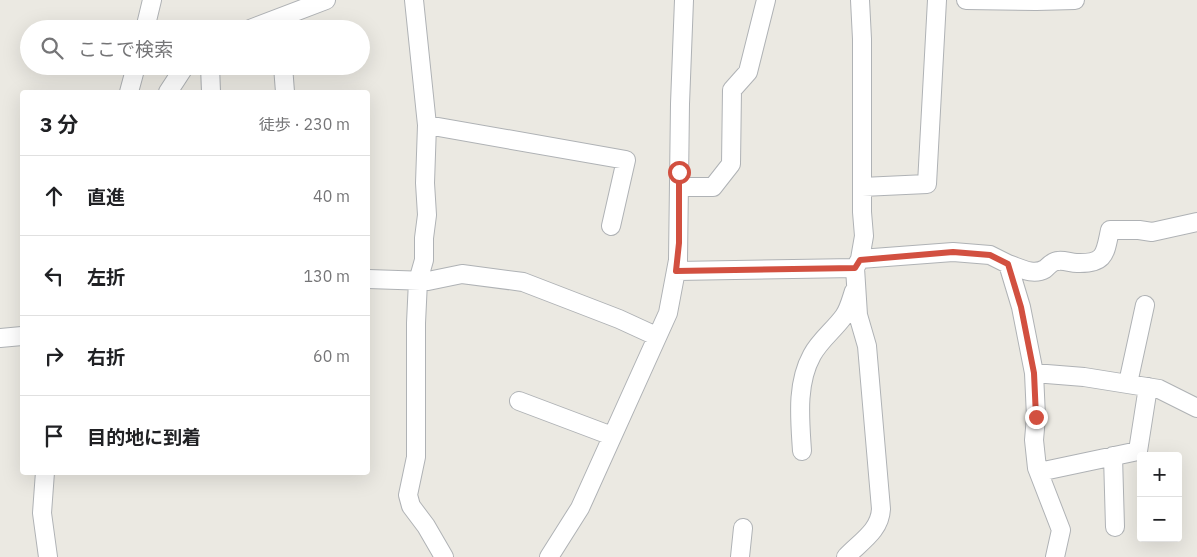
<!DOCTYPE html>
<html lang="ja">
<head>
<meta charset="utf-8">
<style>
	body { margin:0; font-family:"IBM Plex Sans","Noto Sans JP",sans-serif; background:#f6f6f6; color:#202124 }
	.controls { position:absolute; right:15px; bottom:15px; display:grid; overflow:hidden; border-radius:5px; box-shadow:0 5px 20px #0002 }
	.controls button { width:45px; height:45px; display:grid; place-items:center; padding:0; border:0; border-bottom:1px solid #e0e0e0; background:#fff; color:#202124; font:25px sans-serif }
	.stop { position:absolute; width:15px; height:15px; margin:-11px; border:4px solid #d25040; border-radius:50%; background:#fff }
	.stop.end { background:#d25040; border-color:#fff; box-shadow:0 1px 5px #0008 }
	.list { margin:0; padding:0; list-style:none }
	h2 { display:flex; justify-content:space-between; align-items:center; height:65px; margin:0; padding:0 20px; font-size:21px }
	h2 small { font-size:16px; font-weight:400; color:#757577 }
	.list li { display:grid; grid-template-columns:32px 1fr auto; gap:15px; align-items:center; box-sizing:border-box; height:80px; padding:0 20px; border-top:1px solid #e0e0e0 }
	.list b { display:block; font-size:19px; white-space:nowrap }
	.list em { font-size:16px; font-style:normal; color:#757577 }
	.icon { flex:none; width:28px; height:28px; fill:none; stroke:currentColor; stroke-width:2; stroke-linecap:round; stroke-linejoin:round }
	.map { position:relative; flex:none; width:1197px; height:557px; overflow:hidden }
	.search { position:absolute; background:#fff; box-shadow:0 5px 20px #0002; left:20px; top:20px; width:350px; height:55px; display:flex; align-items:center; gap:12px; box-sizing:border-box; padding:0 18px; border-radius:28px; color:#757577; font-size:19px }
	.panel { position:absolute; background:#fff; box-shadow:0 5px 20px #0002; left:20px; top:90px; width:350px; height:385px; border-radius:5px }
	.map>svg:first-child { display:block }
</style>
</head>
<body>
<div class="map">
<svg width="1197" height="557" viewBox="0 0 1197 557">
	<rect width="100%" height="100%" fill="#ebe9e2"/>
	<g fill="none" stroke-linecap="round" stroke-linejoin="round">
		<g stroke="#afb2b5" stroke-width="20">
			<path id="minor" d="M414,0L427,125L626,160L611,226
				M966,0L1036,1L1075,0
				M145,29L152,0
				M250,29L326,0
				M210,66L211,92
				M283,66L285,92
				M129,92L136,66
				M168,92L185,66
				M427,125L425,183L427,215L424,238V260L418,281L416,323V457L408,495L411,506L426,526L444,557
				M679,187H713L731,164L732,90L748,72L766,0
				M862,187L927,184L937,0
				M860,259L953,252L990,255L1008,264L1021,307L1034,373L1036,417L1034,440L1037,468L1061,530L1055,557
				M1008,264C1020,268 1033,276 1045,269C1048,266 1053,261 1058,261C1064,260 1071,263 1077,263C1106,264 1105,253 1110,230H1139L1152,232L1197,222
				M677,271L855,268
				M368,279L428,281L462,274L523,282L619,319L656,336
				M0,338L22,336
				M1034,373L1084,377L1159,389L1197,408
				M1128,383L1145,305
				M519,401L612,436
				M802,451C800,419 796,384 812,355C820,340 834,330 844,316C849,309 851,300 854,291
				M1113,456L1115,527
				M45,472L42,513L48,557
				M1039,472L1138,451L1148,387
				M549,557L580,508L668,313L678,260L680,104L684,0
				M740,557L743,528
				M846,557C860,542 880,531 881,509L867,346L858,315L855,268L860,259L864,236L862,212V39L860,0"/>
		</g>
		<use href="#minor" stroke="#fff" stroke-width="18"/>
	</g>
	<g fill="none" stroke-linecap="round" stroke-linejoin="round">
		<path stroke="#d25040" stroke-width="6" d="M679,172V243L676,271L855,268L860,260L953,252L990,255L1008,264L1021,307L1034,373L1036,417"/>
	</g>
</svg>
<div class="controls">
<button>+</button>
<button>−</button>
</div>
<div class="stop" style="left:679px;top:172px"></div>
<div class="stop end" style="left:1036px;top:417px"></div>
<div class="search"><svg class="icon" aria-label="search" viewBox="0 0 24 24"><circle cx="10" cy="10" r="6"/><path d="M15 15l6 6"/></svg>ここで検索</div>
<section class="panel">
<h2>3 分<small>徒歩 · 230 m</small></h2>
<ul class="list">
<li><svg class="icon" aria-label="ahead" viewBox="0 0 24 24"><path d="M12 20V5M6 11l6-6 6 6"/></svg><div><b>直進</b></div><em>40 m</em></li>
<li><svg class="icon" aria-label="left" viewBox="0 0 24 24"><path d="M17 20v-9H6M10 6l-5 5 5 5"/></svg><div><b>左折</b></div><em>130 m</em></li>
<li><svg class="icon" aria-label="right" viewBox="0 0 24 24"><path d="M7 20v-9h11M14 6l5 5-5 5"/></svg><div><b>右折</b></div><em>60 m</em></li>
<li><svg class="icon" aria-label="arrive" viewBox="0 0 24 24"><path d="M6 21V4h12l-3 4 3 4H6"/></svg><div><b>目的地に到着</b></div></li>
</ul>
</section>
</div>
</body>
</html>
